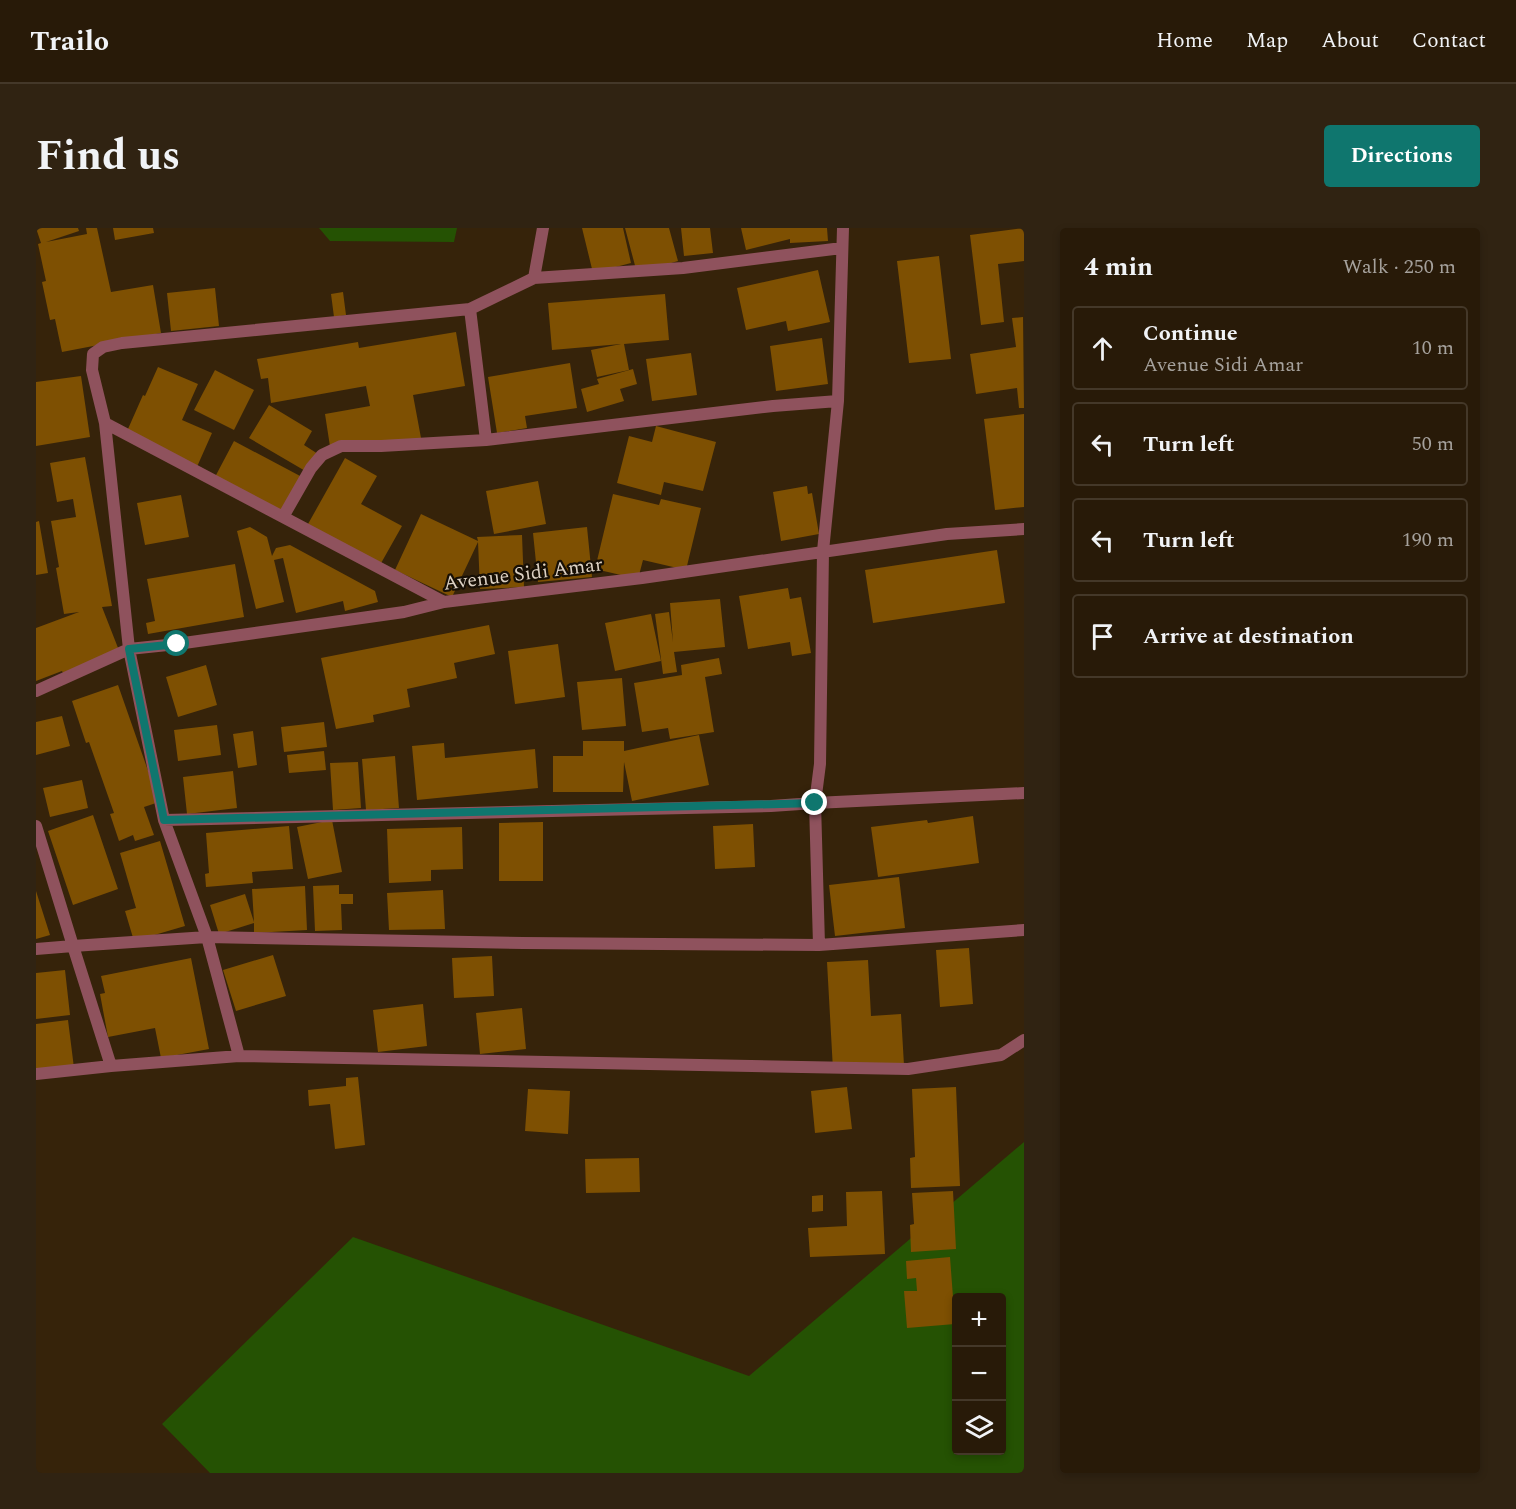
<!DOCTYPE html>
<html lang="en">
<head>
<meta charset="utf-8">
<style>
	body { margin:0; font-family:Spectral,serif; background:#302312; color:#f1f3f6 }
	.controls { position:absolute; right:18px; bottom:18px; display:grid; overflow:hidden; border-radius:6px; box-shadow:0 3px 9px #0003 }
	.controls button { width:54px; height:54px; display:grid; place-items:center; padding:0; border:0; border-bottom:2px solid #443829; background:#281a08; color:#f1f3f6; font:30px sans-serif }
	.stop { position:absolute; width:18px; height:18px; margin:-14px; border:4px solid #0f766e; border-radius:50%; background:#fff }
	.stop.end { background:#0f766e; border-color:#fff; box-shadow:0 2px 6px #0008 }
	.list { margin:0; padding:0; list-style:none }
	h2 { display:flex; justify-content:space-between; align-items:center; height:78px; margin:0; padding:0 24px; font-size:26px }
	h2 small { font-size:20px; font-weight:400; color:#a5a19c }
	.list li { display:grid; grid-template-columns:39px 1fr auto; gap:18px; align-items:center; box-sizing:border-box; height:84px; margin:0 12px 12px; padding:0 12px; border:2px solid #443829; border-radius:6px }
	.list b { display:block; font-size:22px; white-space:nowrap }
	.list p { margin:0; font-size:20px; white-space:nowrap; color:#a5a19c }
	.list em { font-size:20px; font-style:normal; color:#a5a19c }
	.icon { flex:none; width:33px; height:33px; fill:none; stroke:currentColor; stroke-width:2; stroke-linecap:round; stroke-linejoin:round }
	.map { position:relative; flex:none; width:988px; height:1245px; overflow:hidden; border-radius:6px }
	header { display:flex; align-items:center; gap:36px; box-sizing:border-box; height:84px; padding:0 30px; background:#281a08; border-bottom:2px solid #443829 }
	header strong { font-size:28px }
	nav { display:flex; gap:33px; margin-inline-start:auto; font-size:21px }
	.intro { display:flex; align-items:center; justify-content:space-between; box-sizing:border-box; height:144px; padding:0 36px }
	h1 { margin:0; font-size:42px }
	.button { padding:15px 27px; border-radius:6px; background:#0f766e; color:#fff; font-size:21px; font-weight:700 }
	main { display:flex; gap:36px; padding:0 36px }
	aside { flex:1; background:#281a08; border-radius:6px; box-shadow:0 3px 9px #0003 }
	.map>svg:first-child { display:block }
</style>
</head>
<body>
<header>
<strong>Trailo</strong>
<nav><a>Home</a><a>Map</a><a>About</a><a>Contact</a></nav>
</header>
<div class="intro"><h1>Find us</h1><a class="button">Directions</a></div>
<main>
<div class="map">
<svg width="988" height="1245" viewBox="0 0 988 1245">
	<rect width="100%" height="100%" fill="#36230a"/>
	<path fill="#255203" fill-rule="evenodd" d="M283,0H421L418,14L294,13Z
		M988,914V1245H174L126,1196L317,1009L713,1148ZM920,1070H966V1222H920Z"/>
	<path fill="#7e5002" d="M0,0H42L43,3L10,14L51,6L50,0H61L75,64L117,57L125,105L26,124L19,91L14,92L6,54L10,53L2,16L5,15Z
		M77,0H117L118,5L79,12Z
		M546,0H587L595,35L557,45Z
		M589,0H633L642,33L601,45Z
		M645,0H674L677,25L648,28Z
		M705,0H791L792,13L754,15V11L710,22Z
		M988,0V33L962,36L968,94L945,97L934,7Z
		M903,28L915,131L873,135L861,33Z
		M782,42L794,94L752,103L750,93L710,102L701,60Z
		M179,60L183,98L135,103L131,65Z
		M307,64L310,87L298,89L295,66Z
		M629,66L633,112L588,116L593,142L561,149L555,122L585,116L516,122L512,75Z
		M987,89L988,180H983L981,160L940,166L934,126L980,119L976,90Z
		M420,104L429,158L377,167L385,210L295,225L289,186L334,178L330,158L235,175L232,150L225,151L221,131L322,114L323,120Z
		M786,110L792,156L740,163L734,118Z
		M655,125L661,167L616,173L610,131Z
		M534,135L541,180L489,188L491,200L461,205L452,149Z
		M122,139L162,156L146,192L176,205L160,241L88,210L107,167L109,168Z
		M597,141L601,156L584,161L588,173L551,184L545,161L563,156L561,151Z
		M179,142L218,162L198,202L158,182Z
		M45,148L54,209L0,218V154Z
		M233,177L276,203L268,217L282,226L271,244L213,210Z
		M988,186V279L959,282L948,191Z
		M620,198L680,214L667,263L628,254L625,267L581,255L593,208L616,214Z
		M198,213L266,249L247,284L179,249Z
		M49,229L76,378L66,379L84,425L28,447L26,443L0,453V400L43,384L28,386L20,340L23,339L15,293L40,289L37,271L21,274L14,235Z
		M309,230L341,248L325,276L366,298L344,337L272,296Z
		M502,253L510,296L458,306L450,263Z
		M771,258L772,266L776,265L783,306L745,313L737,264Z
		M577,266L623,277L625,271L665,280L650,342L607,332L602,351L559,341Z
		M145,267L153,309L109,317L101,275Z
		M385,286L442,313L441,309L486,307L488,359L444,361L442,314L416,369L359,342Z
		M3,293L12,345L0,347V294Z
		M214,299L231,309L236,328L240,320L254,317L339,363L342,374L309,383L307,373L260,385L247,330L238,332L248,374L220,381L201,303Z
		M551,299L556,349L502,354L497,305Z
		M961,322L969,375L837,395L829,342Z
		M199,336L208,389L112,406L110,395L119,393L111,351Z
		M752,360L754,371L765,369L775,425L756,428L754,414L712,421L703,368Z
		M684,371L689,419L638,424L641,444L627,446L619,386L633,384L637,414L634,375Z
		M615,386L625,433L579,443L569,395Z
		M453,397L459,426L418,435L421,450L371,461L374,479L337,487L338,494L300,501L285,430Z
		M522,416L529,469L479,476L472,423Z
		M683,430L686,446L669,449L678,504L634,511L632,500L606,504L598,455L646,447L645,437Z
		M170,437L181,477L142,489L130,449Z
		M586,450L590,498L546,502L541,454Z
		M82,457L123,574L108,579L118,607L99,613L97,607L83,613L74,586L78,585L53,514L50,515L36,473Z
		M26,488L34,518L0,527V494Z
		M288,494L291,519L248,524L245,499Z
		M181,497L185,527L142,533L138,502Z
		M217,503L221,537L202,540L197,506Z
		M663,507L673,557L596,573L588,534L587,564H517V528H547V513H588V523Z
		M408,515L409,530L499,521L502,560L381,572L376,518Z
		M288,523L290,542L253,545L251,527Z
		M359,528L363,580L330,582L326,531Z
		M322,534L325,580L297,582L294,535Z
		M197,543L201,580L151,586L147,549Z
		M46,552L52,580L14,589L7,560Z
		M57,587L82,661L37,677L12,603Z
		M937,588L943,635L842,649L835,599L891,592L892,595Z
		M296,592L306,644L272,651L261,599Z
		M507,594V653H463V595Z
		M717,596L719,639L679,641L677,598Z
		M253,598L257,641L216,644L217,655L170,659L169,646L173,645L170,605Z
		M426,599L427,641L395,642V653L353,655L351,601Z
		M124,613L149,698L98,713L89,683L100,680L84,625Z
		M863,649L869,700L799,708L793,657Z
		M303,657V666H317V676H305L306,702L279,703L277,658Z
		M269,658L271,702L218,705V695L183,706L174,677L209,666L218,694L216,661Z
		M407,662L409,701L353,702L351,665Z
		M0,663L14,707L0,711Z
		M933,720L937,776L904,779L900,722Z
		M237,727L250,768L200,783L187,742Z
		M456,728L458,768L418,770L416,730Z
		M155,730L173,821L125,830L119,800L72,809L64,766L69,765L65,748Z
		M832,732L835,788L865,786L868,837L797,842L791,734Z
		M29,742L34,787L0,791V745Z
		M387,776L391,818L342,824L337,782Z
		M486,780L490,821L444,826L440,785Z
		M32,792L38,840L0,845V796Z
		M322,849L329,917L299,921L294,876L273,878L272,862L310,858V850Z
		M811,859L816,901L779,905L775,863Z
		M920,859L924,958L875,960L874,930L879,929L876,861Z
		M492,861L534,863L532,906L489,903Z
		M603,930L604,964L550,965L549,931Z
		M846,963L849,1026L774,1029L772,1000L811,998L810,964Z
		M917,963L920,1021L875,1024L874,997L878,996L876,965Z
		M787,967V983L776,984V968Z
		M914,1029L919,1096L871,1100L868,1063H881L880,1050L871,1051L870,1033Z"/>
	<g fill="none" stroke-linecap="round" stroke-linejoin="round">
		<path stroke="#8f525d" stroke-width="12" d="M498,50L647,40L806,20
			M434,81L450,212
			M69,195L408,374
			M247,289L275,240L286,227L305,218H345L450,212L737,178L802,173
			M0,463L93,421L141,416L368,384L408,374L606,350L911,306L988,301
			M128,592L735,578L779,575L784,536L787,323L802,173L807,0
			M0,598L37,718L171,709L487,715L783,717L988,702
			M783,717L779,575L988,565
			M0,721L37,718L75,838
			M203,828L171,709L128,592L93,421L69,195L56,142L57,126L67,119L86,115L434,81L498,50L507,0
			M0,846L75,838L203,828L872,841L965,827L988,812"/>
	</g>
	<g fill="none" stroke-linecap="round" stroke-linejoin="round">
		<path stroke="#0f766e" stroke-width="8" d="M141,416L93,421L128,592L779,575"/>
	</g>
	<g text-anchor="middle" stroke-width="4.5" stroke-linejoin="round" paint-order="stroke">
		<g font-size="20" fill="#ddd1c3" stroke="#170f05">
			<text transform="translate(487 345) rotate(-7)" y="7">Avenue Sidi Amar</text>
		</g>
	</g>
</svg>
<div class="controls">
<button>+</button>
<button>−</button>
<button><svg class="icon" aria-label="layers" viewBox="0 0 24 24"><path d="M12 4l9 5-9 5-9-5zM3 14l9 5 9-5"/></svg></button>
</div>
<div class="stop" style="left:141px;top:416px"></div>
<div class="stop end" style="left:779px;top:575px"></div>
</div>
<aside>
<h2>4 min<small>Walk · 250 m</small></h2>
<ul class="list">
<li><svg class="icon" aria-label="ahead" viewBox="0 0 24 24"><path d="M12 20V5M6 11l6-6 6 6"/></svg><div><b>Continue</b><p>Avenue Sidi Amar</p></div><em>10 m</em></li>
<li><svg class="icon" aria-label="left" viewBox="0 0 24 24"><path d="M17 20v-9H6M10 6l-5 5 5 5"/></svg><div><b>Turn left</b></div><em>50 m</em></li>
<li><svg class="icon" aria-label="left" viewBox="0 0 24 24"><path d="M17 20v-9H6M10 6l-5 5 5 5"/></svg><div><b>Turn left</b></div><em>190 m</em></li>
<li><svg class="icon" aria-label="arrive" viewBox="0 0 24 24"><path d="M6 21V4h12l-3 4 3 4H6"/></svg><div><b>Arrive at destination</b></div></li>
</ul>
</aside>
</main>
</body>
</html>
